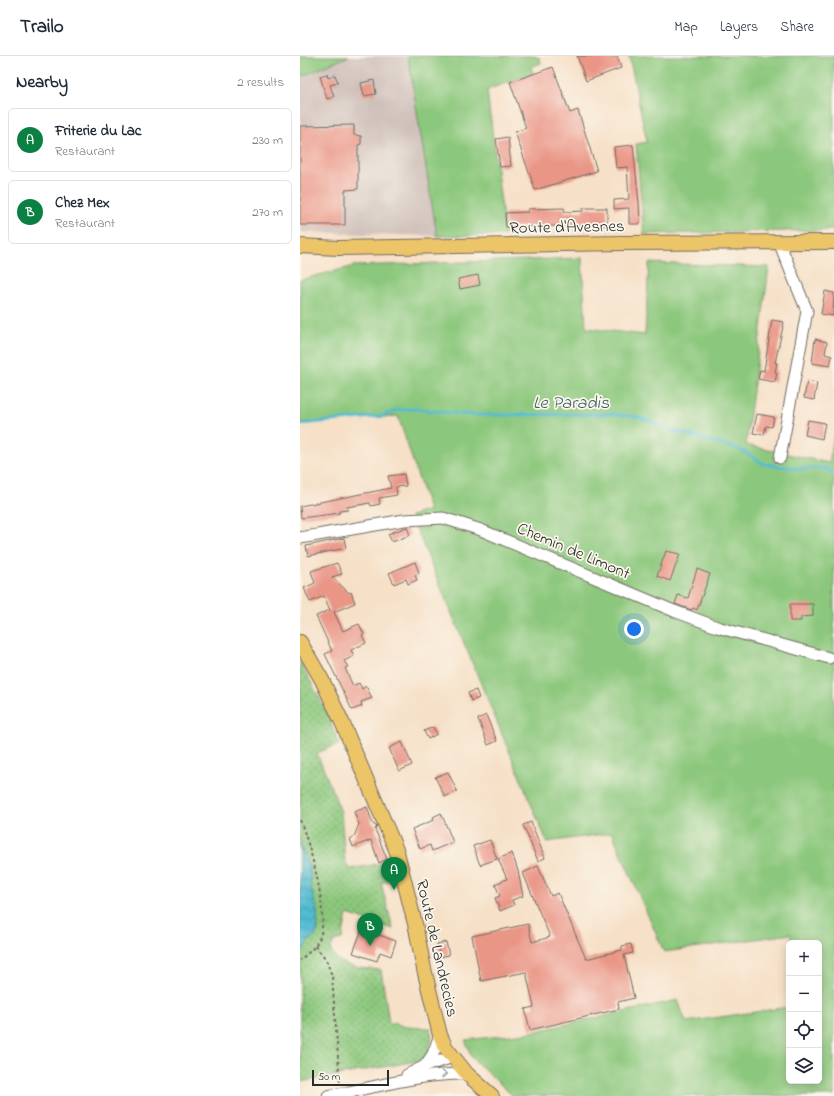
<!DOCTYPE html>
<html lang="en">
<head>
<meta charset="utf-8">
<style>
	body { margin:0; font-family:"Indie Flower",sans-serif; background:#f6f6f7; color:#1f2937 }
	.controls { position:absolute; right:12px; bottom:12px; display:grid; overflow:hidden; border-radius:6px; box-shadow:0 2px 10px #0003 }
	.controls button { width:36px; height:36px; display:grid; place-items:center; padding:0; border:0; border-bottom:1px solid #e0e1e3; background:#fff; color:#1f2937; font:20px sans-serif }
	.scale { position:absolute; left:12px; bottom:10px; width:77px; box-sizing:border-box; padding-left:4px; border:2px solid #2b2b2b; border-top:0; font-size:11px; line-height:14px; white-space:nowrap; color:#2b2b2b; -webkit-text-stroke:3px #fbf7ec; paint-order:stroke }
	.you { position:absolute; left:334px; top:573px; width:14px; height:14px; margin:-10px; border:3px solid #fff; border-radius:50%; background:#1a73e8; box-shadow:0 0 0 6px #1a73e833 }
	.badge { display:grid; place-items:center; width:26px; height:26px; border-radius:50%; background:#0b8043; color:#fff; font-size:13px; font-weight:700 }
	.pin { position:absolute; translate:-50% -33px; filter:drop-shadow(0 1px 2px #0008) }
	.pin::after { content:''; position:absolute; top:21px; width:14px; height:12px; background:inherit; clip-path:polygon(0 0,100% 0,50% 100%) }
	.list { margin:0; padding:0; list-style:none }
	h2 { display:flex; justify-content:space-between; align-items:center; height:52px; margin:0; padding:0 16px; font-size:17px }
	h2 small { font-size:13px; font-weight:400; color:#747a83 }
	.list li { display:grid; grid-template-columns:26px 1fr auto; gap:12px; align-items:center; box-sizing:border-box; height:64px; margin:0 8px 8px; padding:0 8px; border:1px solid #e0e1e3; border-radius:6px }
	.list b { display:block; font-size:15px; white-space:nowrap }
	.list p { margin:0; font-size:13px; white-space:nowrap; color:#747a83 }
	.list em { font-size:13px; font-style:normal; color:#747a83 }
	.icon { flex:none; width:22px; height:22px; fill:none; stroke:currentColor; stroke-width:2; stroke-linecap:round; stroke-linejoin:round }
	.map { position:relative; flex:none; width:534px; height:1040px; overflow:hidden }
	header { display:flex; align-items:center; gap:24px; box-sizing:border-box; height:56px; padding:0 20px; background:#fff; border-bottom:1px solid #e0e1e3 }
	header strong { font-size:19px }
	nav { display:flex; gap:22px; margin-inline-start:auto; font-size:14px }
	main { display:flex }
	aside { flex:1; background:#fff }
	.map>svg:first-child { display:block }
</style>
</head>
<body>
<header>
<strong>Trailo</strong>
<nav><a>Map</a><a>Layers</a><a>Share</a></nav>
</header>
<main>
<aside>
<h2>Nearby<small>2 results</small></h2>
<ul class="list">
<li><span class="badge">A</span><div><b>Friterie du Lac</b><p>Restaurant</p></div><em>230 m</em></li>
<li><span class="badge">B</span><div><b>Chez Mex</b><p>Restaurant</p></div><em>270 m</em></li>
</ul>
</aside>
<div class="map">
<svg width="534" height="1040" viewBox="0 0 534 1040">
	<defs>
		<pattern id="park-dots" width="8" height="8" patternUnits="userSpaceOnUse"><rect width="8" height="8" fill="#8bc77c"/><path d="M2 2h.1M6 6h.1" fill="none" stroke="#72a266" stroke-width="1.8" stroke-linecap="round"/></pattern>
		<pattern id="water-waves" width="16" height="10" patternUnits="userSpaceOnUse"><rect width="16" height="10" fill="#53bbd1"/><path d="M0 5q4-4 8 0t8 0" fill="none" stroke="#4598aa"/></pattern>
	</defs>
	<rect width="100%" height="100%" fill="#fbf7ec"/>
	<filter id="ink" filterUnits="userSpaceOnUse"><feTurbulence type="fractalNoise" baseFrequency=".025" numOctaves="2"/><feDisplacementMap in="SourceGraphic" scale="8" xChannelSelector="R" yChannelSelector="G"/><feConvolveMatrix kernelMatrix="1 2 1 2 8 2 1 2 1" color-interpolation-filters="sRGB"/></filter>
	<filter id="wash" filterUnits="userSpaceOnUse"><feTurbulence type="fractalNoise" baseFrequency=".012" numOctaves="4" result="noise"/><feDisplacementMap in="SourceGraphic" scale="16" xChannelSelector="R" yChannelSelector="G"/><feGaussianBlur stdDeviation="0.9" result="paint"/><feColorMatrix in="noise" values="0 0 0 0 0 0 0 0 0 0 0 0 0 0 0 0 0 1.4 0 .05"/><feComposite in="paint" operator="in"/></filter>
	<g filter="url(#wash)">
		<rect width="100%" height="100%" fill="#f6e0c7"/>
		<path fill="#cfc0ba" d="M49,0H108L137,180L0,176V21Z"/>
		<path fill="#8bc77c" stroke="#5b7954" d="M0,0H49L0,21Z
			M108,0H233L240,2L241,7L231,11L233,17L187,34L205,179L137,180Z
			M329,0H534V174L344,178L336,88L347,86Z
			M282,202L286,272L345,279L349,207L469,211L446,389L529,407L534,380V1040H213L172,1002L165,984L227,977L378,944L386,966L489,951V1025H519V887H491V878L364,896L312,777L247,786L111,460L129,454L98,360L0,367V224L54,210Z"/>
		<path fill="url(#park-dots)" stroke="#5b7954" d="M0,605L25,653L39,688L17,697L41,756L45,805L49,813L90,806L96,823L81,827L93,873L47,858L42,883L34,885L30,893C40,913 61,912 81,914L89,966L106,971L130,972L132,982L127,1003L0,1026Z"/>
		<path fill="url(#water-waves)" stroke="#3f737e" d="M0,787L10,814L11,832L17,854L18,873L15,881L10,883L0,898Z"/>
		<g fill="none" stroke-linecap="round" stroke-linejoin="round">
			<path stroke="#53bbd1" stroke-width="3" d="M0,368L82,360L98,354L116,353L172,359L312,358L338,361L375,375L441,394L464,408L500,413L523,412L534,416"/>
		</g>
		<g id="blocks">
			<path fill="#ea9687" d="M277,0H317L321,12L286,25Z
				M253,11L270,57L278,54L297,115L235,134L215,76L226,72L210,26Z
				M27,18L28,22L35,19L38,27L30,29L34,41L27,43L20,20Z
				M74,24L76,38L64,40L61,27Z
				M54,69V79L61,80V88L58,89V133L45,134V169H0V70Z
				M208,81L211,110L200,111L196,83Z
				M333,89L339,147L340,168H329V152L314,153V144L329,143L327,111L316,112L314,91Z
				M264,152L265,156L283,155V152H307V169L206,171L205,157L228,156V153Z
				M178,219L180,229L160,233L158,223Z
				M525,235L534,237L533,260L521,258Z
				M472,264L484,266L475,307H477L475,316L477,317L475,326L458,323L460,314L464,315Z
				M515,283L527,286L525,298L532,300L530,310L512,307Z
				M507,325L517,327L514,344L504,342Z
				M457,358L474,361L472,371L466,370L464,379L453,377Z
				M508,364L525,367L522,383L505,379Z
				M104,418L106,430L96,431L97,439L79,442L80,448L71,450L70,447L47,451L48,454L39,455L40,457L1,462L0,450L91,432L88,420Z
				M107,471L110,479L92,486L88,478Z
				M44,482L46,492L8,500L6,490Z
				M366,495L380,498L370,525L357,520Z
				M115,506L119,517L115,519L117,524L108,528L106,523L94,528L89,517Z
				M37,507L42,518L32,521L49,537L51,536L55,547L34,556L43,575L59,568L64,578L62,579L66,587L51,594L54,600L44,605L48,611L45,612L53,630L59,627L62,633L66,630L72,642L61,646L62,650L52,654L25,598L32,595L16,560L30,554L24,540L10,546L4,532L15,527L11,515Z
				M397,513L410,518L397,554L393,552L392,554L375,548L378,539L388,542Z
				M490,548H513V560L501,561V565H490Z
				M176,634L179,642L171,645L168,637Z
				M186,659L197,685L188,689L178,663Z
				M133,671L137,678L128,683L124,675Z
				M102,686L112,709L99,715L89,692Z
				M148,716L157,735L145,741L135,721Z
				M67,751L73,768L77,771L75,773L87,803L79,807L71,784L53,791L50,783L54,781L59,768L54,756Z
				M141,757L153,786L132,795L130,789L120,793L112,773L134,764L133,761Z
				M231,766L245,802L238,805L223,769Z
				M190,784L197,803L180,809L173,790Z
				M212,797L218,815L223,840L212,844L214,849L200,855L195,842L200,840L195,828L207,823L198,803Z
				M238,810L251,840L258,837L286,903L322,894V890L331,888L333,897L324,899L334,942L318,946L319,953L230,974L225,953L234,951L226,916L181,925L172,880L228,868L232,886L250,881L223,817Z
				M62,873L96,885L91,900L80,896L77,905L53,897Z
				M146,886L149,899L140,901L137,888Z"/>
		</g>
	</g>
	<g filter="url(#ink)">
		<use href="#blocks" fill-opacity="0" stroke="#726a62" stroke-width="1"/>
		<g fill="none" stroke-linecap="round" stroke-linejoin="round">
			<g stroke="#726a62" stroke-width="13">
				<path id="minor" d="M479,186L507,255L480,402
					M0,482L104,464L143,462L181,474L374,555L417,571L529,602
					M125,1010L133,998L140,979
					M107,1019L125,1010L153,1001
					M28,1040C75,1032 120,1017 167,1018"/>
			</g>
			<g stroke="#726a62" stroke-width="16">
				<path id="major" d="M0,190L38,192L324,187L534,186
					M0,586L22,624L42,666L97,796L116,872L124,913L140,979L146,992L167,1018L192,1040"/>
			</g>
			<path stroke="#726a62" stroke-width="2" stroke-dasharray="3 3" stroke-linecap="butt" d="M0,764C10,790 29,855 20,881C16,891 8,897 0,904
				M15,890L26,903L32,920L40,1028"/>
			<use href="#minor" stroke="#fff" stroke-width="11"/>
			<use href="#major" stroke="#edc569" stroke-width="14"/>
		</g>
		<defs><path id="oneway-chevron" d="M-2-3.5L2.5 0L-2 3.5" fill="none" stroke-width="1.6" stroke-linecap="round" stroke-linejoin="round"/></defs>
		<use stroke="#a0a0a0" href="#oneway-chevron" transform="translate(144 1018) rotate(-2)"/>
	</g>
	<g text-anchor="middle" stroke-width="3.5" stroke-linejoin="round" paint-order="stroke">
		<g font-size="17" fill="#2b2b2b" stroke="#fbf7ec">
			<text transform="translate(267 170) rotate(-1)" y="6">Route d'Avesnes</text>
			<text transform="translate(274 494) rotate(23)" y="6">Chemin de Limont</text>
			<text transform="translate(138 892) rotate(77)" y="6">Route de Landrecies</text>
		</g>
		<g font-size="18" font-style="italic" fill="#395d65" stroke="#fbf7ec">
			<text x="271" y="352">Le Paradis</text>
		</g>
	</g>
</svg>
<div class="controls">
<button>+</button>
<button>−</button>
<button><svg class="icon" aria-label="locate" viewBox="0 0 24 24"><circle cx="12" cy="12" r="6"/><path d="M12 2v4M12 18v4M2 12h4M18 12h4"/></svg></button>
<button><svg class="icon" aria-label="layers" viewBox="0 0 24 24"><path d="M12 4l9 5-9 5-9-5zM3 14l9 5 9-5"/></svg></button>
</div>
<div class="scale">50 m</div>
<div class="you"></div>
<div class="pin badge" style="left:94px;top:834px">A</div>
<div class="pin badge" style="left:70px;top:890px">B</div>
</div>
</main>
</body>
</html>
